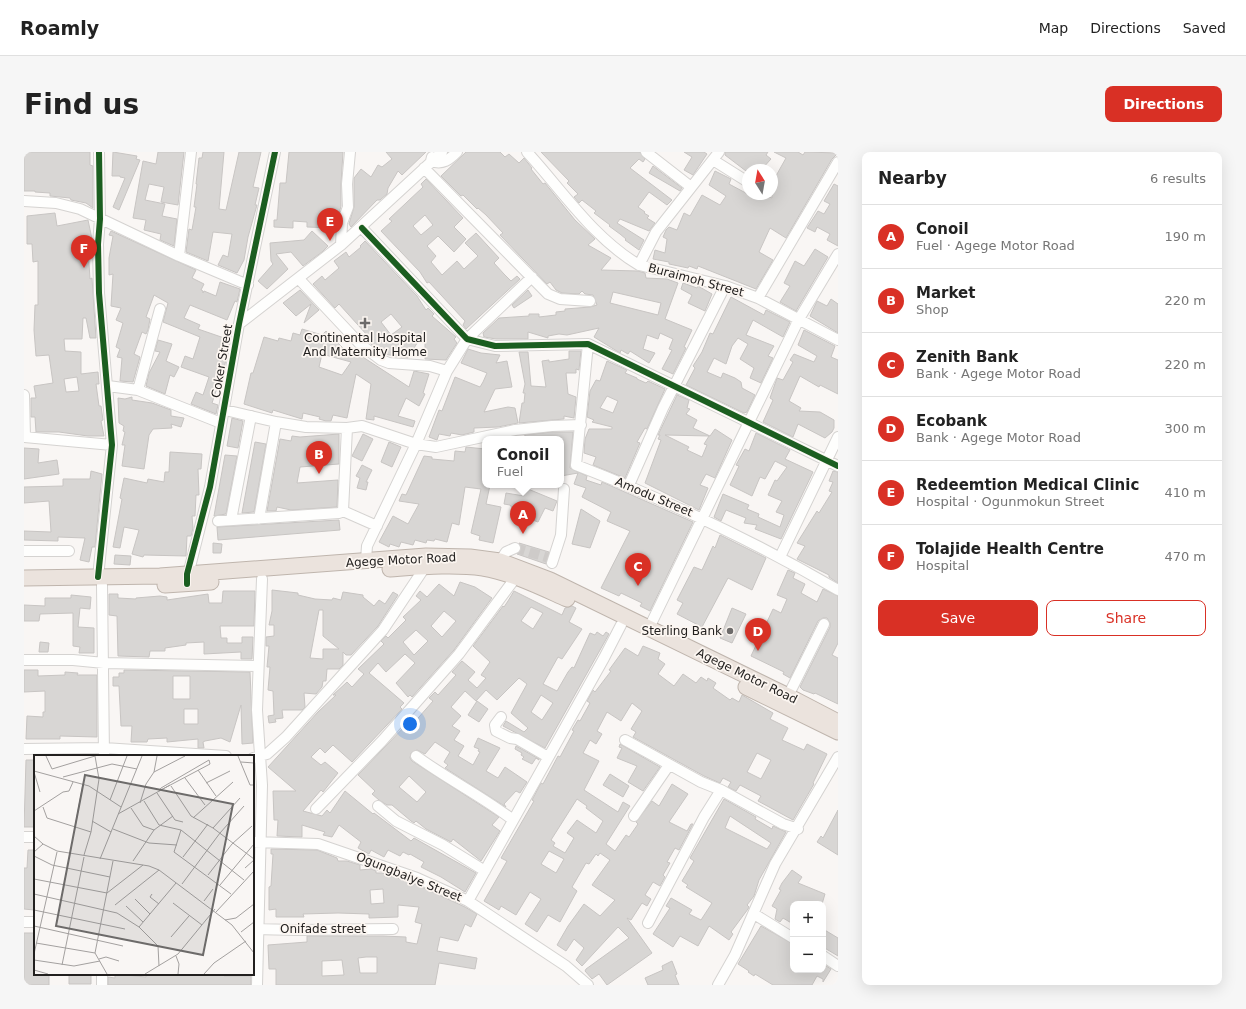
<!DOCTYPE html>
<html lang="en">
<head>
<meta charset="utf-8">
<style>
	body { margin:0; font-family:"DejaVu Sans",sans-serif; background:#f6f6f6; color:#222 }
	.controls { position:absolute; right:12px; bottom:12px; display:grid; overflow:hidden; border-radius:8px; box-shadow:0 4px 16px #0002 }
	.controls button { width:36px; height:36px; display:grid; place-items:center; padding:0; border:0; border-bottom:1px solid #e0e0e0; background:#fff; color:#222; font:20px sans-serif }
	.compass { position:absolute; left:718px; top:12px; width:36px; height:36px; border-radius:50%; background:#fff; box-shadow:0 4px 16px #0002; rotate:349deg }
	.you { position:absolute; left:386px; top:572px; width:14px; height:14px; margin:-10px; border:3px solid #fff; border-radius:50%; background:#1a73e8; box-shadow:0 0 0 6px #1a73e833 }
	.badge { display:grid; place-items:center; width:26px; height:26px; border-radius:50%; background:#d93025; color:#fff; font-size:13px; font-weight:700 }
	.pin { position:absolute; translate:-50% -33px; filter:drop-shadow(0 1px 2px #0008) }
	.pin::after { content:''; position:absolute; top:21px; width:14px; height:12px; background:inherit; clip-path:polygon(0 0,100% 0,50% 100%) }
	.popup { position:absolute; left:458px; top:284px; width:82px; height:52px; box-sizing:border-box; display:grid; place-content:center; border-radius:8px; background:#fff; filter:drop-shadow(0 1px 3px #0005); font-size:13px; white-space:nowrap; color:#767676 }
	.popup b { font-size:15px; color:#222 }
	.popup::after { content:''; position:absolute; left:50%; top:100%; margin-left:-8px; border:8px solid transparent; border-top-color:#fff }
	.list { margin:0; padding:0; list-style:none }
	h2 { display:flex; justify-content:space-between; align-items:center; height:52px; margin:0; padding:0 16px; font-size:17px }
	h2 small { font-size:13px; font-weight:400; color:#767676 }
	.list li { display:grid; grid-template-columns:26px 1fr auto; gap:12px; align-items:center; box-sizing:border-box; height:64px; padding:0 16px; border-top:1px solid #e0e0e0 }
	.list b { display:block; font-size:15px; white-space:nowrap }
	.list p { margin:0; font-size:13px; white-space:nowrap; color:#767676 }
	.list em { font-size:13px; font-style:normal; color:#767676 }
	.actions { display:flex; gap:8px; padding:12px 16px }
	.actions a { flex:1; padding:9px 0; border:1px solid #d93025; border-radius:8px; text-align:center; font-size:14px; color:#d93025 }
	.actions .main { background:#d93025; color:#fff }
	.map { position:relative; flex:none; width:814px; height:833px; overflow:hidden; border-radius:8px }
	header { display:flex; align-items:center; gap:24px; box-sizing:border-box; height:56px; padding:0 20px; background:#fff; border-bottom:1px solid #e0e0e0 }
	header strong { font-size:19px }
	nav { display:flex; gap:22px; margin-inline-start:auto; font-size:14px }
	.intro { display:flex; align-items:center; justify-content:space-between; box-sizing:border-box; height:96px; padding:0 24px }
	h1 { margin:0; font-size:28px }
	.button { padding:10px 18px; border-radius:8px; background:#d93025; color:#fff; font-size:14px; font-weight:700 }
	main { display:flex; gap:24px; padding:0 24px }
	aside { flex:1; background:#fff; border-radius:8px; box-shadow:0 4px 16px #0002 }
	.map>svg:first-child { display:block }
</style>
</head>
<body>
<header>
<strong>Roamly</strong>
<nav><a>Map</a><a>Directions</a><a>Saved</a></nav>
</header>
<div class="intro"><h1>Find us</h1><a class="button">Directions</a></div>
<main>
<div class="map">
<svg width="814" height="833" viewBox="0 0 814 833">
	<rect width="100%" height="100%" fill="#f9f6f4"/>
	<path fill="#d8d6d4" stroke="#c8c5c3" fill-rule="evenodd" d="M0,0H66V13L69,14V56L62,51L47,48L46,46L26,44V41L11,40V39H0Z
		M89,0L113,4L112,7L116,8L95,58L89,55L101,26L96,25V24H88Z
		M134,0H160L154,53L137,50L140,35L125,32L121,48L141,52L138,64L153,67L150,94L136,88L137,82L120,78L122,68L109,66L119,9L132,12Z
		M179,0H200L195,57L202,58L215,0H237L229,35L235,36L231,53H233L224,85L220,108L213,121L194,113L199,103L204,105L208,82L189,80L184,109L162,100L165,77L168,78L172,55H170L173,32H172L175,6H178Z
		M265,0H319L317,32V54L311,76L283,75V70L269,69V76L250,75V68H253L256,31H262Z
		M362,0H402L378,23L374,19L364,36L363,42L356,48H353L327,75L325,72L330,55V26L337,17L347,25L354,13L358,15L368,7Z
		M442,0H476L481,5L485,2L495,11L500,6L508,16L507,17L519,32L521,31L551,68L571,87L564,93L587,106L577,118L614,119L621,121L622,126L643,127L654,131L641,167L668,178L660,195L662,196L649,222L638,217L648,198L645,197L649,187L636,181L634,187L623,183L619,197L631,201L625,211L606,199L604,202L597,198L596,201L570,185L575,176L543,183L535,182L524,184V186L504,180V187H472L460,185L459,181L475,166L505,164V162H515V165L532,163V160L541,159V157L566,155L573,153L569,143L561,142L558,139L555,142L538,141L532,138L526,130L523,132L476,83L479,81L462,63L454,56L453,57L439,43L437,44L417,24ZM589,140L637,151L634,163L586,151Z
		M517,0H616L621,7L619,10L615,7L606,16L648,48L643,53L625,40L614,55L621,60L620,61L625,64L623,66L631,71L625,79L596,67L593,71L620,88L615,98L601,88L602,87L596,82L585,74L586,73L570,61L572,59L558,48L555,51L550,45L554,42L543,31L545,29Z
		M660,0H680L683,2L669,23L660,18L668,5Z
		M701,0H744L742,3L747,7L737,18L722,19L701,3Z
		M750,0H774L779,3L781,0L814,1L808,7L762,86L746,76L735,100L749,108L732,137L674,114L673,117L665,114L664,116L645,112V110L629,107L631,98L641,101L643,87L639,85L642,78L645,75L653,78L660,61L666,64L678,43L696,53L702,44L685,33L691,19L707,27L705,32L733,47L736,42L748,46V31L762,6Z
		M629,14L658,36L656,39L625,21Z
		M402,27L439,66L430,75L442,87L430,100L414,84L403,94L412,104L407,110L418,123L433,109L440,117L454,104L441,91L452,81L475,106L470,111L480,122L487,129L493,124L496,127L442,177L439,173L441,169L405,130L403,131L396,120L357,79L368,69L365,67L399,35L397,32ZM401,63L409,73L397,83L389,74Z
		M810,32L814,34V94L803,88L806,82L793,75L791,80L783,76L794,59L800,62L806,52L800,49Z
		M31,61L33,74L64,68L68,87V96H64L66,127L68,126L72,186H66L62,166H59L58,187H40L41,199L57,200V222L74,220L75,232H72L75,254H77L79,268L77,269L80,284H64L35,280H12L11,265H7V246H12L10,234L29,231L25,203L12,204L10,178L11,153H14V109L9,110L8,92H3V64ZM53,225L55,239L42,240L40,227Z
		M87,79L172,118L168,126L180,132L177,138L179,139V141L180,139L192,144L196,130L216,137L213,150L211,149L203,168L166,153L160,166L176,173L174,177L206,188L201,212L188,251L194,253L192,262L167,252L172,240L179,243L185,225L157,215L161,204L169,207L176,185L139,170L144,151L130,143L122,165L126,167L124,178L122,182L118,180L110,202L116,205L109,230L96,229L98,206L93,205L96,197L92,195L99,171L92,168L97,156L87,154L89,122L85,123V106L89,84L85,83Z
		M288,79L304,94L298,100L279,114L267,100L252,102L264,117L243,137L234,129L249,112L247,109L246,91L280,88Z
		M341,89L393,144L402,158L404,156L410,162L408,164L432,185L430,187L433,191L422,208L401,207V178L384,206L360,202L348,193L341,184L343,183L315,152L311,156L289,132L298,124L301,128L315,116L310,109L322,100L325,105L337,95L336,94ZM367,162L378,175L367,183L357,170Z
		M791,97L804,105L772,159L756,150L766,134L760,131L771,109L780,114Z
		M659,131L673,136L674,134L688,142L681,159L664,151L668,143L657,137Z
		M276,138L295,158L280,171L287,152L272,164L259,151Z
		M504,138L508,144L490,156L488,153Z
		M707,145L740,163L742,158L766,170L759,185L729,168L722,183L750,194L744,204L749,206L737,231L726,226L730,216L716,207L724,192L714,186L708,194L702,212L690,206L683,220L697,226L699,221L711,226L717,230L718,236L731,243L723,260L720,261L662,233L671,216L669,214L678,200L686,181L689,182Z
		M807,147L814,152V181L786,164L793,149L803,154Z
		M278,177L298,183L302,179L325,202L328,198L385,235L390,219L405,222L399,241L401,242L395,254L382,246L374,264L391,269L389,275L350,264V268L342,267L347,232L332,222L323,266L309,263L307,269H302L295,267L296,265L279,261L278,267L249,258L248,261L220,252L227,221H229L240,185L254,189L255,186L267,189L269,181L276,183ZM298,202L327,210L318,223L295,215Z
		M780,178L811,194L807,205L814,208V242L796,233L795,235L776,224L765,249L777,256L775,259L796,260L810,268V276L808,280L801,286L774,272L769,285L739,270L749,248L746,246L753,226L759,228L769,210L766,208L770,202L790,210L793,204L774,193Z
		M134,188L148,192L142,209L155,215L150,225L146,223L141,242L122,234L125,221L136,200L131,199Z
		M444,197L457,201L476,203L472,211L483,209L488,235L471,237L460,260L484,255L491,256L494,271L474,275L450,276V280L438,283L427,281L426,284L415,282L413,288L405,285L415,258L418,259L431,225L456,235L459,230L463,221L437,211Z
		M545,199H557L555,218L552,217V221H542L544,242L552,245L550,266L540,264V267L495,271L498,251H500L501,241H499L501,232L495,200H504L507,234L522,235L518,209L525,208V210L545,207Z
		M583,209L603,218L601,221L613,226V227L622,231L624,229L641,237L623,277L621,276L613,290L616,291L601,326L569,313L572,305L560,301L561,287L565,277H588V275L568,270L570,268L563,265L566,239L572,228L576,229ZM583,244L594,249L589,261L576,256Z
		M653,243L665,248L663,256L666,257L662,262L673,268L669,276L686,284L691,277L708,288L691,326L682,322L676,333L684,336L675,358L621,331L637,288L634,287L636,283H634ZM641,283L685,284L680,292L683,293L678,305L663,298L665,295Z
		M108,245V248L128,251L147,258V264L160,266L157,275L147,272L148,276L129,277L125,283L120,317L98,314L101,293H98L101,280L99,279L100,274L95,271L94,246L101,247Z
		M208,266L219,269L214,296L203,294Z
		M528,280H549L546,316L563,324L562,328L577,333L578,330L669,370L626,459L616,454L618,451L597,441L595,444L577,436L606,379L583,369L587,360L558,345L562,336L550,332L554,321L537,324V287H500L501,283Z
		M732,281L766,298L761,307L789,320L757,387L731,377L733,373L720,371L722,366L702,358L697,369L690,365L699,342L725,353L723,357L735,362L734,365L756,375L760,363L752,360L758,349L744,343L751,328L753,329L763,315L751,309L741,327L736,325L728,344L706,333L715,314L712,313L721,297L725,299Z
		M315,282V312L276,315L273,331L314,328L313,355L267,358L253,355L252,359H243L256,287L267,289L268,284L276,285Z
		M339,282L349,287L338,309L328,304Z
		M231,290L242,292L230,360L218,361Z
		M365,290L377,295L368,315L357,310Z
		M442,295L461,297V333H466L462,352L477,355L469,391L455,388L456,384L447,381L457,337L441,335L435,373L428,371L423,390L411,387L410,389L403,388L402,391L391,388L389,393L377,390L375,395L366,392L365,395L355,390L369,364L384,372L395,352L375,349L378,342L382,343L400,304L408,305V307L430,309L431,299L441,300Z
		M0,296L15,297L14,311L33,308L35,322L0,327Z
		M146,300L178,302L177,317H174L175,343H172L171,364H168L169,376L167,384H163L162,404L120,403L119,405L108,402L115,378L100,375L96,396L89,395L98,347L96,346L100,326L123,331L124,327L140,330L141,320H145Z
		M201,303L213,304L202,362L190,364Z
		M338,313L348,318L342,330H344L342,338L333,336L336,326L332,324Z
		M67,319L78,322L71,395H68L65,410L56,408L61,386L34,385V389L0,388V379L27,380L25,349L0,351V335L39,334V327H66Z
		M809,319L814,320V431L805,425V423L773,407L781,394L773,391L793,359L795,361L808,340L805,339L809,330L805,329Z
		M497,333H504V337L533,349L529,359L521,356L514,370L496,363L495,365L486,353L480,352L482,341L500,344Z
		M557,357L576,369L566,396L548,392Z
		M315,368L316,378L194,388L193,375Z
		M696,383L742,406L728,438L704,426L678,475L653,462L659,451L653,448L670,415L678,418L689,394L691,396Z
		M189,391L198,392L197,401H189Z
		M495,391L525,400L522,412L493,402L497,397Z
		M91,403L107,404L106,413L90,412Z
		M764,418L771,421L769,426L781,432L777,441L793,450L799,437L814,444V491L808,503L814,506V552L791,541L790,542L779,538L776,535L806,475V471L803,466H799L794,469L766,526L759,522L760,520L727,504L749,457L757,461L763,447L753,443Z
		M436,430L451,435L468,446L430,498L388,545L386,543L384,545L372,531L391,511L381,502L362,520L354,511L345,521L380,551L376,555L378,557L328,610L309,593L301,601L296,596L287,605L297,613L301,610L314,621L299,640L297,638L279,659L298,664L303,658L306,661L321,639L349,662L350,661L387,689L390,686L452,721L441,740L417,725L397,715L400,710L386,702L385,703L379,700L376,704L364,698L360,705L347,698L345,702L334,696L337,690L315,673L308,685L299,683L301,680L278,673V685L253,684L254,668H250L249,639H272L244,615L294,560L312,543H309L323,530L328,535L340,522L334,517L360,492L357,489L362,484L364,486L382,468L379,465L397,448L392,444L396,439L403,445L415,432L430,444ZM420,459L432,469L418,485L407,474ZM392,478L404,489L390,503L379,490Z
		M248,438L274,441V443L291,447L308,448L309,446L317,448L319,440L339,443V445L350,454L355,448L361,452L369,440L374,443L354,474L327,503H322L319,500V513L315,517H303L302,529H299L298,535L292,542L280,541L281,555L278,558H258L259,566L251,567L252,570L245,571L244,564L250,563L249,539L244,538L246,515H243L245,494H242V485L250,484V473H245L248,459ZM295,458H299V484L315,497H299V507L286,506Z
		M199,439H231L230,474H196L197,486H203V491H218V485H229L228,507H217V500L180,502V490L162,491V493L141,496V499H126L125,505L94,504L93,464L85,463V442H94V446L112,447V446L136,444L143,445V448L184,442L185,451H198Z
		M490,439L538,463L541,456L548,454L552,456L545,470L558,477L538,507L534,505L519,532L533,539L544,520L548,515L550,516L566,481L571,483L573,480L579,484L582,480L585,482L521,596L479,574L482,569L500,580L504,576L487,561L503,532L495,526L473,548L462,538L452,549L441,539L427,555L437,564L428,574L436,579L430,588L440,594L434,604L449,613L456,600L454,599L455,597L450,595L454,586L476,596L462,619L474,626L481,615L503,630L496,641L492,639L480,652L482,655L421,616L424,613L420,610L426,600L411,590L401,602L393,598L387,601L386,606L388,609L475,665L468,673L476,679L457,709L429,687L427,690L402,677L392,669L390,671L387,669L368,653H363L355,648L348,642L351,639L334,623L383,572L386,574L395,565L409,549L405,546L411,540L414,543L432,523L428,520L438,509L451,520L444,528L453,536L462,526L457,523L466,510L449,494L479,454L480,455L484,449ZM507,455L519,461L509,477L497,469ZM517,543L529,551L518,568L507,560ZM385,624L402,640L393,650L375,635Z
		M47,443L67,445L66,457L56,456L54,475L70,476V501H55L56,495L49,494V461L16,462L15,469H0V453L21,454V446H47Z
		M708,456L722,462L708,491L696,486Z
		M16,490L25,491L24,500H15Z
		M619,494L636,501L634,507L641,512L634,522L650,534L659,522L672,531L677,525L683,529L684,526L692,531L689,536L706,548L708,546L715,550L718,543L749,561L746,567L764,576L758,588L780,598L783,592L803,602L789,631L790,632L769,668L734,649L737,644L716,633L712,639L704,635L707,630L699,626L696,631L680,624L609,585L612,580L607,577L618,559L608,551L597,569L583,560L573,579L578,582L572,592L566,588L559,601L575,609L560,638L594,660L599,650L606,654L582,692L591,699L602,683L605,685L614,672L612,670L628,649L635,654L648,632L664,642L645,670L663,679L667,672H669L655,698L651,696L643,710L646,711L639,723L641,725L636,734L629,730L621,743L627,747L623,754L618,751L607,768L603,766L628,801L583,833L575,822L568,827L561,819L562,817L605,786L594,775L558,814L552,808L560,796L550,787L542,799L533,793L544,774L560,752L576,764L591,748L568,733L586,708L576,701L574,704L572,702L565,712L562,711L548,735L553,739L536,770L524,763L513,780L501,772L517,747L506,740L492,763L477,754L475,758L460,749L483,709L477,706L510,649L508,648L517,631L519,632L534,604L536,605L550,579L548,578L554,568L556,569L566,551L563,549L569,538L571,540L587,519L585,518L601,496L614,504ZM733,601L747,608L737,627L723,620ZM553,647L563,654L562,656L579,669L572,681L553,668L543,681L550,686L541,701L529,694L531,691L527,688ZM525,699L540,707L532,721L517,712Z
		M0,518H14V524L41,523V520L54,521L53,523H73V585L36,584V587H2L3,564L19,565V560H21V539L0,540Z
		M100,518L226,520L229,591L218,592L217,553L206,590L197,586L181,589L179,590L180,596H174V587L143,590V586L124,587L123,590H107L108,574H97L95,534H89V525H95V521H100ZM149,524H166V547H149ZM160,557H174V572H160Z
		M453,549L464,557L455,570L444,563Z
		M596,592L636,615L619,639L604,630L613,614L593,606L598,596L595,595Z
		M492,594L515,607V608L512,606L508,612L498,607L500,605L497,603L498,601L491,597Z
		M2,608H11V675H0Z
		M586,622L605,634L599,645L579,633Z
		M700,647L732,665L731,667L748,677L749,674L762,680L735,728L730,744L723,753L725,755L724,757L707,780L709,782L705,788L685,774L674,794L656,784L649,795L629,782L646,756L642,754L647,746L668,758L665,762L677,768L688,751L662,735L664,733L658,729L670,709L666,706ZM706,664L747,691L743,697L701,676Z
		M814,658V703L793,690L797,684L799,686Z
		M247,697L293,698L313,706L314,709H323L336,713V718L347,717L352,719V721H358L391,732L441,755L453,762L447,775L441,772L434,789L416,785L413,799L453,806L451,817L415,811L411,833H252V817H245L244,793L283,790V784H359L382,785V790L393,792L398,772L391,770L395,755L374,753V765L345,766V762L314,761L279,762L280,765H252V757L245,758V735L247,734L249,702H247ZM359,737L360,751L347,752L346,738ZM342,805H353V821H336L334,806ZM318,808L320,823L298,824V809Z
		M4,698H11L10,758L0,757V716H3Z
		M768,718L778,725L774,731L801,742L798,752H769V772L759,766L756,770L751,767L753,757L748,754L757,738L755,737L758,731Z
		M737,774L769,792V818H799V812L807,817L799,830V827L793,824L788,833H749L731,822L730,824L724,820L725,819L714,812Z
		M799,777L814,786V804L799,795Z
		M0,781H11V822H25V833H0Z
		M648,809L653,822L651,823L655,833H624L621,826L639,818L638,814Z
		M45,822H67V832H45Z
		M91,822L122,825V822H200V824H227V833H84V825L91,826Z"/>
	<g fill="none" stroke-linecap="round" stroke-linejoin="round">
		<path stroke="#cecbc9" stroke-width="10" stroke-dasharray="10 5" stroke-linecap="butt" d="M491,396L525,406"/>
		<g stroke="#d5d3d1" stroke-width="12">
			<path id="minor" d="M503,0C538,38 569,86 615,113L701,134L734,146L814,188
				M622,0L667,35
				M408,5L407,9C419,13 425,8 433,0
				M689,8L724,30
				M400,16L524,142L536,147L566,149
				M0,49L32,51L56,57L155,104L224,133
				M338,76L443,187L471,194L564,192L814,314
				M317,93L318,71L324,55L323,32L326,0
				M155,104L167,0
				M615,113L632,80L695,0
				M275,127L336,192L357,208L365,211L406,214L423,219
				M734,146L814,10
				M215,172L317,93L418,0
				M564,192L552,313C642,348 730,389 814,438
				M84,234L114,238L197,271
				M114,238L136,157
				M0,243L1,285
				M201,258L252,270L282,275L323,276L338,274L392,292L412,295L491,278L528,274L557,273
				M0,285L88,293
				M605,333L639,256L701,134
				M319,359L353,374
				M235,367L252,270
				M207,368L227,264
				M194,369L315,361L319,359L323,276
				M0,399H45
				M756,405L814,285
				M342,408L343,394L392,292L423,219L443,187L508,125
				M476,409L482,400L491,396
				M528,411L537,383L540,337
				M74,425L88,293L75,141L74,92L76,67L75,0
				M163,427L186,335L215,172L251,0
				M78,433L80,604
				M625,476L775,167L814,102
				M0,508H49L80,511L234,514
				M764,544L800,472
				M477,565L471,573L472,579L486,586L493,587L524,605
				M601,588L677,630L697,638L759,672L774,677
				M0,597L80,596L202,604
				M392,604C423,627 458,644 489,668
				M229,606L243,602L262,585L301,542L359,478L401,415
				M354,654L372,669L419,693L461,719
				M292,657L358,589L435,502L492,425
				M610,664L645,613
				M0,685H11
				M229,690L294,692L393,726L444,749L542,814L564,833
				M444,749L580,506L597,473
				M730,762L769,786
				M0,770H11
				M624,771L680,665L697,638
				M229,777L272,778L369,777
				M799,804L814,814
				M78,833V822
				M233,833L238,633L233,558L238,427
				M694,833L711,803L751,712L814,605"/>
		</g>
		<g stroke="#bfb5ad" stroke-width="17">
			<path id="highway" d="M366,417C396,415 429,412 459,416C488,421 516,435 543,447
				M0,426L136,424L402,404L446,405L476,409L526,428L764,544L814,570
				M141,433L187,430
				M722,535L814,580"/>
		</g>
		<use href="#minor" stroke="#fefefd" stroke-width="10"/>
		<use href="#highway" stroke="#ebe3dd" stroke-width="15"/>
		<g stroke="#fcf6f1" stroke-width="8">
			<path id="cycleway" d="M338,76L443,187L471,194L564,192L814,314
				M74,425L88,293L75,141L74,92L76,67L75,0
				M163,432V422L186,335L215,172L251,0"/>
		</g>
		<use href="#cycleway" stroke="#1b5e20" stroke-width="6"/>
	</g>
	<g fill="#6d6b6a" stroke="#fcf6f1" stroke-width="1.5">
		<path d="M339 165h4v4h4v4h-4v4h-4v-4h-4v-4h4z"/>
		<circle cx="706" cy="479" r="4"/>
	</g>
	<g text-anchor="middle" stroke-width="3.5" stroke-linejoin="round" paint-order="stroke">
		<g font-size="12" fill="#22201f" stroke="#fcf6f1">
			<text transform="translate(672 128) rotate(15)" y="4">Buraimoh Street</text>
			<text transform="translate(198 209) rotate(-80)" y="4">Coker Street</text>
			<text transform="translate(630 345) rotate(23)" y="4">Amodu Street</text>
			<text transform="translate(377 408) rotate(-3)" y="4">Agege Motor Road</text>
			<text transform="translate(723 524) rotate(26)" y="4">Agege Motor Road</text>
			<text transform="translate(385 725) rotate(22)" y="4">Ogungbaiye Street</text>
			<text x="299" y="781">Onifade street</text>
		</g>
		<g font-size="12" fill="#22201f" stroke="#fcf6f1">
			<text x="341" y="190">Continental Hospital<tspan x="341" dy="14">And Maternity Home</tspan></text>
			<text x="698" y="483" text-anchor="end">Sterling Bank</text>
		</g>
	</g>
	<g transform="translate(10 603)">
		<rect width="220" height="220" fill="#f9f6f4"/>
		<path fill="none" stroke="#a3a09f" stroke-width="1" d="M12,1L18,14L61,1M204,1L216,30H220M175,5L176,9L125,36L127,33ZM207,7L220,8M164,15L182,41M0,16L55,31L87,52M0,17L6,37M120,17L151,1M29,22L78,9L103,14M151,23L171,50M172,28L196,16M137,31L157,61L179,73L220,104M123,38L141,65L149,67M76,45L93,1M110,46L125,70L147,75L210,125M106,48L112,29L120,17L123,1M9,52L13,63L57,77M97,53L109,71L120,75M0,56L29,37L35,36L39,27M84,59L136,30M159,63L199,27M58,66L77,77M41,72L49,29M179,73L206,43M79,74L115,88L143,90M147,75L140,97L197,139M0,81L9,89L23,96L115,111L125,115L198,170L220,198M0,97L9,89M50,100L57,77L65,24L61,1M0,101L18,110L76,122M149,102L174,69M66,104L108,1M99,106L120,75L139,61M211,113L220,105M174,120L198,89L218,71M0,124L73,138L109,110M148,129L186,78L210,51M186,130L220,89M0,139L83,158L105,172L124,191L125,211M118,139L116,142L125,149M101,144L116,159M170,146L179,134M139,148L168,170M81,150L125,115M92,151L109,167M0,155L91,174M182,157L220,116M191,165L202,163L220,149M0,171L89,191M105,172L142,128M207,177L220,167M137,182L155,161M2,188L61,198M0,199L23,97M142,201L145,209L144,219M65,204L72,202L85,206M0,205L40,211L66,206M28,210L50,102M0,215L14,219M73,219L61,198L79,106M111,219L144,199L181,154M170,219L180,208L212,186"/>
		<path fill="#6d6b6a" fill-opacity="0.15" stroke="#6d6b6a" stroke-width="2" d="M51,20L199,49L169,200L22,171Z"/>
		<rect width="220" height="220" fill="none" stroke="#22201f" stroke-width="2"/>
	</g>
</svg>
<div class="controls">
<button>+</button>
<button>−</button>
</div>
<svg class="compass" viewBox="-18 -18 36 36"><path d="M0-13l5 13h-10z" fill="#e53935"/><path d="M0 13l5-13h-10z" fill="#767676"/></svg>
<div class="you"></div>
<div class="pin badge" style="left:499px;top:382px">A</div>
<div class="popup"><b>Conoil</b>Fuel</div>
<div class="pin badge" style="left:295px;top:322px">B</div>
<div class="pin badge" style="left:614px;top:434px">C</div>
<div class="pin badge" style="left:734px;top:499px">D</div>
<div class="pin badge" style="left:306px;top:89px">E</div>
<div class="pin badge" style="left:60px;top:116px">F</div>
</div>
<aside>
<h2>Nearby<small>6 results</small></h2>
<ul class="list">
<li><span class="badge">A</span><div><b>Conoil</b><p>Fuel · Agege Motor Road</p></div><em>190 m</em></li>
<li><span class="badge">B</span><div><b>Market</b><p>Shop</p></div><em>220 m</em></li>
<li><span class="badge">C</span><div><b>Zenith Bank</b><p>Bank · Agege Motor Road</p></div><em>220 m</em></li>
<li><span class="badge">D</span><div><b>Ecobank</b><p>Bank · Agege Motor Road</p></div><em>300 m</em></li>
<li><span class="badge">E</span><div><b>Redeemtion Medical Clinic</b><p>Hospital · Ogunmokun Street</p></div><em>410 m</em></li>
<li><span class="badge">F</span><div><b>Tolajide Health Centre</b><p>Hospital</p></div><em>470 m</em></li>
</ul>
<div class="actions"><a class="main">Save</a><a>Share</a></div>
</aside>
</main>
</body>
</html>
